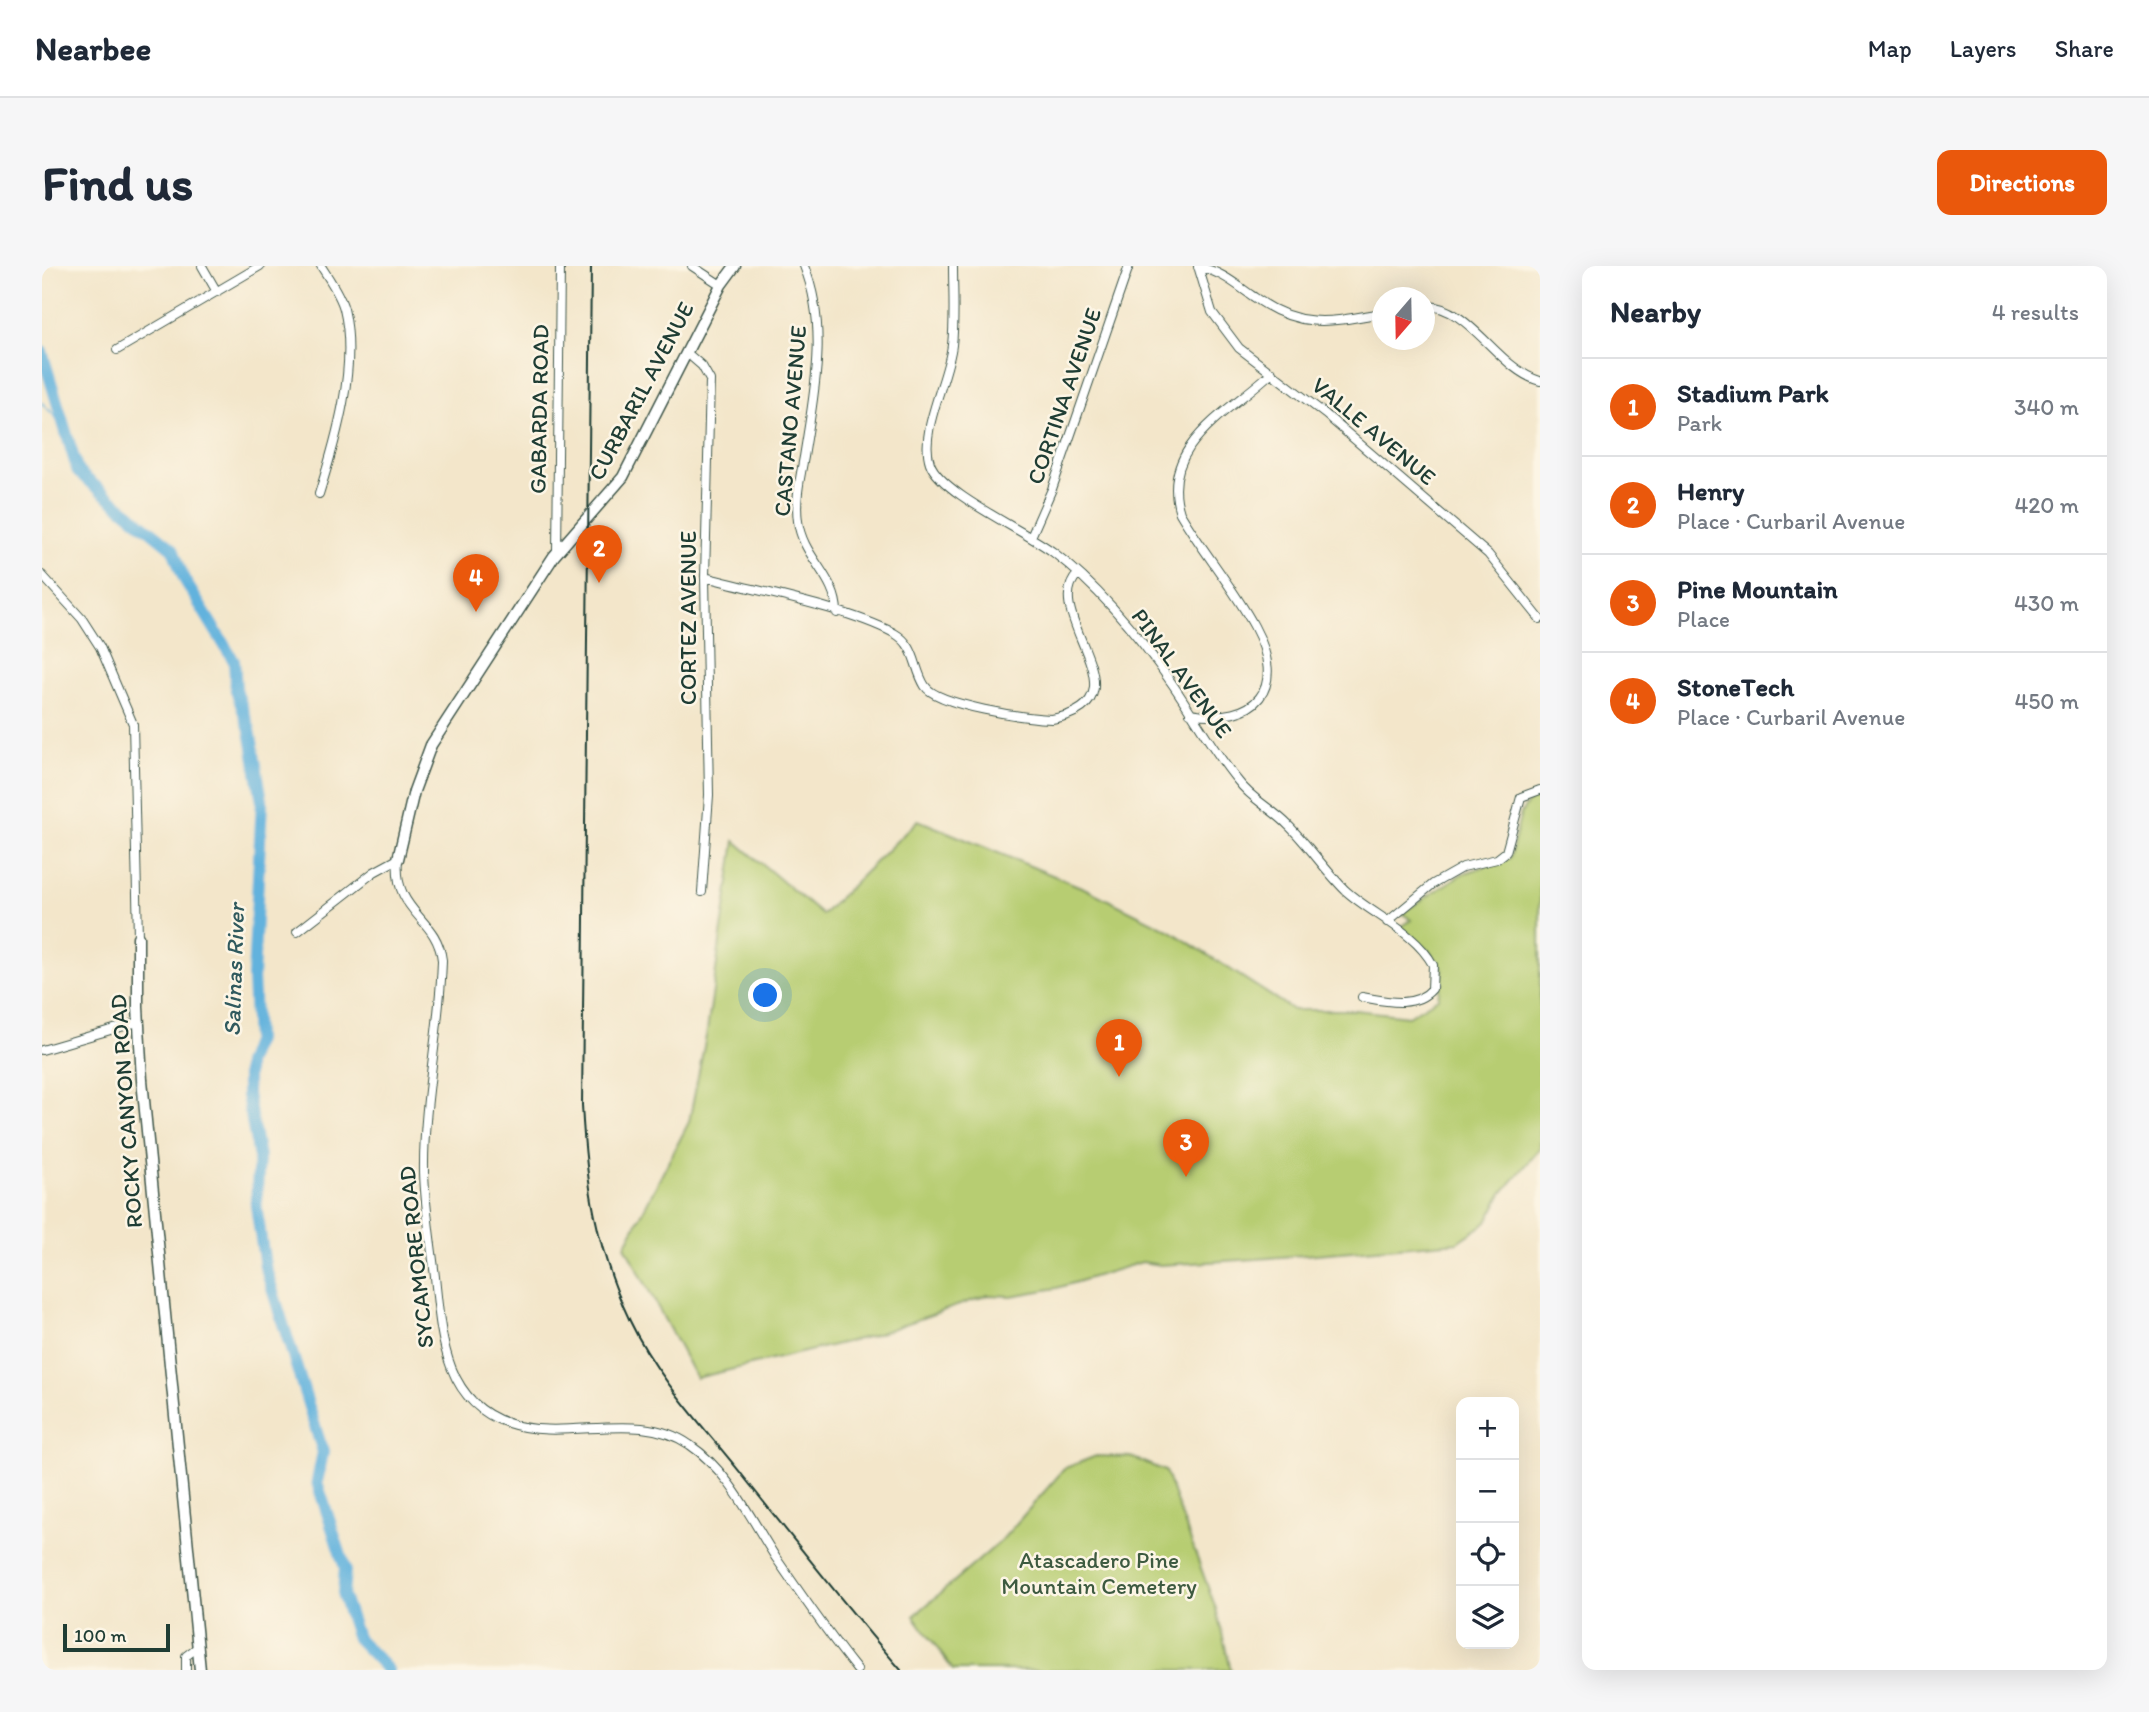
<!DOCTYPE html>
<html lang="en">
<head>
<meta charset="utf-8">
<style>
	body { margin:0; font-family:Itim,sans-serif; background:#f6f6f7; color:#1f2937 }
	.controls { position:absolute; right:21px; bottom:21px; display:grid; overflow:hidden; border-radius:14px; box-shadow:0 7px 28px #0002 }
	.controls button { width:63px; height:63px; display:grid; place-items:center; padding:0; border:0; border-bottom:2px solid #e0e1e3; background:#fff; color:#1f2937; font:35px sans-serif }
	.compass { position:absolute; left:1330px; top:21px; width:63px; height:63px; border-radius:50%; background:#fff; box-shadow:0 7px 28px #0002; rotate:200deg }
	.scale { position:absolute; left:21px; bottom:18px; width:107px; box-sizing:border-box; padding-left:7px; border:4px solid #1f3d34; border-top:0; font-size:19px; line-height:24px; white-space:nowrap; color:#1f3d34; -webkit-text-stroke:5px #fcf5e5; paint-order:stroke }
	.you { position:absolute; left:724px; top:730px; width:24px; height:24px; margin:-18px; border:5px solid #fff; border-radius:50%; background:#1a73e8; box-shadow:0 0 0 10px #1a73e833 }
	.badge { display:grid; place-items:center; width:46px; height:46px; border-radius:50%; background:#ea580c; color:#fff; font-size:23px; font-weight:700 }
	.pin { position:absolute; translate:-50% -58px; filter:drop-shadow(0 2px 4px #0008) }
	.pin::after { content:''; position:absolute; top:37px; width:24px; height:21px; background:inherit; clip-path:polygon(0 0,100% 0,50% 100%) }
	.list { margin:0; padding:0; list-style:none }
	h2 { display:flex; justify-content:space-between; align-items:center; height:91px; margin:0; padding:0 28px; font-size:30px }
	h2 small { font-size:23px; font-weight:400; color:#747a83 }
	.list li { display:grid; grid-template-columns:46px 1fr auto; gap:21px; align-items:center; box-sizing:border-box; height:98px; padding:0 28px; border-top:2px solid #e0e1e3 }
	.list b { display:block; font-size:26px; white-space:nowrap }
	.list p { margin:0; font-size:23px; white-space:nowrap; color:#747a83 }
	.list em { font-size:23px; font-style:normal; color:#747a83 }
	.icon { flex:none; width:38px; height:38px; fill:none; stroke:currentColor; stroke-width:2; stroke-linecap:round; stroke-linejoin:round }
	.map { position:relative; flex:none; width:1498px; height:1404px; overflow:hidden; border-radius:14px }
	header { display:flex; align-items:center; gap:42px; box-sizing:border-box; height:98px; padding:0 35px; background:#fff; border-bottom:2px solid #e0e1e3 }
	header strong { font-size:33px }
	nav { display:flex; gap:38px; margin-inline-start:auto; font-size:24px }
	.intro { display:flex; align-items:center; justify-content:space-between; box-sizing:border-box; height:168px; padding:0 42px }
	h1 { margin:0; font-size:49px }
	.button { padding:18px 32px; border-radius:14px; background:#ea580c; color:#fff; font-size:24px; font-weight:700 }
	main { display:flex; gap:42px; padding:0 42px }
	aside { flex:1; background:#fff; border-radius:14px; box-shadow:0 7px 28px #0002 }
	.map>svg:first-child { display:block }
</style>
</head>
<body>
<header>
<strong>Nearbee</strong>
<nav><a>Map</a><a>Layers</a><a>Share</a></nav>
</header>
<div class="intro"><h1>Find us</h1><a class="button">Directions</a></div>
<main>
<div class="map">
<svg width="1498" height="1404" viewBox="0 0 1498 1404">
	<rect width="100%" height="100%" fill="#fcf5e5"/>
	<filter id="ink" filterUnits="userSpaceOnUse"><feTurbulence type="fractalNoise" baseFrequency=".0143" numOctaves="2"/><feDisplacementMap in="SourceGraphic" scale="14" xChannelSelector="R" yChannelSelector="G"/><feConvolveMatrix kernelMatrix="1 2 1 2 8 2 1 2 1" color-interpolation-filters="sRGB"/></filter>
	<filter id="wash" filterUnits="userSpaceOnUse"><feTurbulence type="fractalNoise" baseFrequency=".00686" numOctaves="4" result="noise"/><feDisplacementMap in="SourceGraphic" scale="28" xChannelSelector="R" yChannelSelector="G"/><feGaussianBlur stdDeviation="1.57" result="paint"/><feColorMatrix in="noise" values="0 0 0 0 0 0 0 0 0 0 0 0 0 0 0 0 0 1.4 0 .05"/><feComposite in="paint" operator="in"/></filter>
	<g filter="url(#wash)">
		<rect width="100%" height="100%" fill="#f3e6ca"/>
		<path fill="#b7cd72" stroke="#6b8553" stroke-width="2" d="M1489,532H1498V883L1460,927L1445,956L1416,976L1215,993L1118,999L1100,996L1015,1022L969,1030L946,1029L829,1070L654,1112L583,980L647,856L665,765L693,575L780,649L876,554L1044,623L1129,665L1251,744H1313L1366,750L1396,732L1401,703L1389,687L1359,661L1369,654L1360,647L1420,608L1468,592L1479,547Z
			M1054,1190L1089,1191L1123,1205L1174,1343L1189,1404H911L872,1350L959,1275L1023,1202Z"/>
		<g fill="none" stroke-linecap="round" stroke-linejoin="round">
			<path stroke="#62b2dd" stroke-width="2" d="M0,137L20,157"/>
			<path stroke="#62b2dd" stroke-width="12" d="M0,86L36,206L131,283L142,313L192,395L194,424L208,464L220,535L211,711L214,774L205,798V829L217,891L214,939L223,1000L281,1186L275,1216L303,1302L301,1330L315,1372L346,1404"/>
		</g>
	</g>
	<g filter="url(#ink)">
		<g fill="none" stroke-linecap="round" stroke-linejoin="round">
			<g stroke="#3f564a" stroke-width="10">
				<path id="minor" d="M160,0L175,26
					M650,0L679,19
					M762,0C787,62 772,127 762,191C758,212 753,234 756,255C760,291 795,311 795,347
					M911,0C911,26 913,53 910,79C906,114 877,165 888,197C898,227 982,264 1011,286C1057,321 1098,371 1131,419C1153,451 1171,485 1196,515C1210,534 1231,543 1247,560C1267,580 1283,604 1303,624C1330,649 1373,665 1391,699L1390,723C1373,743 1343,735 1320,731
					M1156,0L1170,46L1197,82L1283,148L1446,288L1498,353
					M1156,1C1179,5 1193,18 1212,31C1258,64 1289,56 1340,47
					M1382,40C1426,37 1455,103 1498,115
					M75,84L218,0
					M645,87L660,100L668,114L663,311L667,529L660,626
					M277,228C294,174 316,100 302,43C298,28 287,13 279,0
					M989,271L1010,223L1087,0
					M515,287L518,0
					M0,309L40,353L58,381L91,458L96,671
					M663,311C718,326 802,341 852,367C875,380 871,401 883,420C895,439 986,453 1010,453C1110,435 995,347 1036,308
					M1148,447C1214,459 1246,423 1212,360C1191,321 1161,286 1138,247C1116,179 1189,145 1230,106
					M356,593C351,648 395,650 400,694C398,765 381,835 382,906C383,941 389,976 393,1011C399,1068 402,1136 466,1157C524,1177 596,1142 648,1179C687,1205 709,1253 734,1292C760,1330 786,1368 815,1404
					M1345,656L1391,618L1421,601L1455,593L1464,586L1479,531L1498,524
					M255,666L332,606L356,593
					M0,784L96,756
					M144,1404V1390L156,1381"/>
			</g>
			<g stroke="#3f564a" stroke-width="13">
				<path id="tertiary" d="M356,593L372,525L389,479L512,290L581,211L679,19L693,0
					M96,671V741L100,814L158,1404"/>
			</g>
			<use href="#minor" stroke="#fff" stroke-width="8"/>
			<use href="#tertiary" stroke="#fff" stroke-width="10"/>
			<path stroke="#1f3d34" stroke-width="2" d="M549,0L540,839C544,916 554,984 588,1055C615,1112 662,1161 701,1210C753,1275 804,1341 859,1404"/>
		</g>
	</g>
	<g text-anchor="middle" stroke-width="5" stroke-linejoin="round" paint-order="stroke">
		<g font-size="23" fill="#1f3d34" stroke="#fcf5e5">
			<text transform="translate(599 125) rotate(-62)" y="8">CURBARIL AVENUE</text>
			<text transform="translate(1022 130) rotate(-71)" y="8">CORTINA AVENUE</text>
			<text transform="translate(497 143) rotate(-89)" y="8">GABARDA ROAD</text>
			<text transform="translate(748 155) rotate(-85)" y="8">CASTANO AVENUE</text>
			<text transform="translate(1332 165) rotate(40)" y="8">VALLE AVENUE</text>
			<text transform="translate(646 352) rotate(-90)" y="8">CORTEZ AVENUE</text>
			<text transform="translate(1140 407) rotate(54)" y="8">PINAL AVENUE</text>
			<text transform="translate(84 845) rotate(-94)" y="8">ROCKY CANYON ROAD</text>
			<text transform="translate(374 991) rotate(-96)" y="8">SYCAMORE ROAD</text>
		</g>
		<g font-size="23" fill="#3d5a40" stroke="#fcf5e5">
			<text x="1057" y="1302">Atascadero Pine<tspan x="1057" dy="26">Mountain Cemetery</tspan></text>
		</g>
		<g font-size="24" font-style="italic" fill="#305a5e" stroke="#fcf5e5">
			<text transform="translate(192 704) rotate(-88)" y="8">Salinas River</text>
		</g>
	</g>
</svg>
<div class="controls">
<button>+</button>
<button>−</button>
<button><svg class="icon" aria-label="locate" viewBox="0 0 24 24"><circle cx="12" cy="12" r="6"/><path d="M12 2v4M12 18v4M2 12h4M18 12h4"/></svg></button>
<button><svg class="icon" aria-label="layers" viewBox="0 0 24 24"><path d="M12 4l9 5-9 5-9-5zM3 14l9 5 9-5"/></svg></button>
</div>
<svg class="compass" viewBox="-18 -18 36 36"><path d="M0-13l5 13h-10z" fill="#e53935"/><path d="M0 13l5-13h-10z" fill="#747a83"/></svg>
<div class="scale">100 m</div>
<div class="you"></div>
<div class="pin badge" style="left:1077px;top:811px">1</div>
<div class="pin badge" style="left:557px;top:317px">2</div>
<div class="pin badge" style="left:1144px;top:911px">3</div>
<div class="pin badge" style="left:434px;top:346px">4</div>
</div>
<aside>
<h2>Nearby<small>4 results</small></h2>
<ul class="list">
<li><span class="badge">1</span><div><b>Stadium Park</b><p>Park</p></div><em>340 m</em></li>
<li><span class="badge">2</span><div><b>Henry</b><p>Place · Curbaril Avenue</p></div><em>420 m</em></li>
<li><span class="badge">3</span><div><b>Pine Mountain</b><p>Place</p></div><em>430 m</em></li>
<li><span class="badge">4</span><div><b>StoneTech</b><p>Place · Curbaril Avenue</p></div><em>450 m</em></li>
</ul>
</aside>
</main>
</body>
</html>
